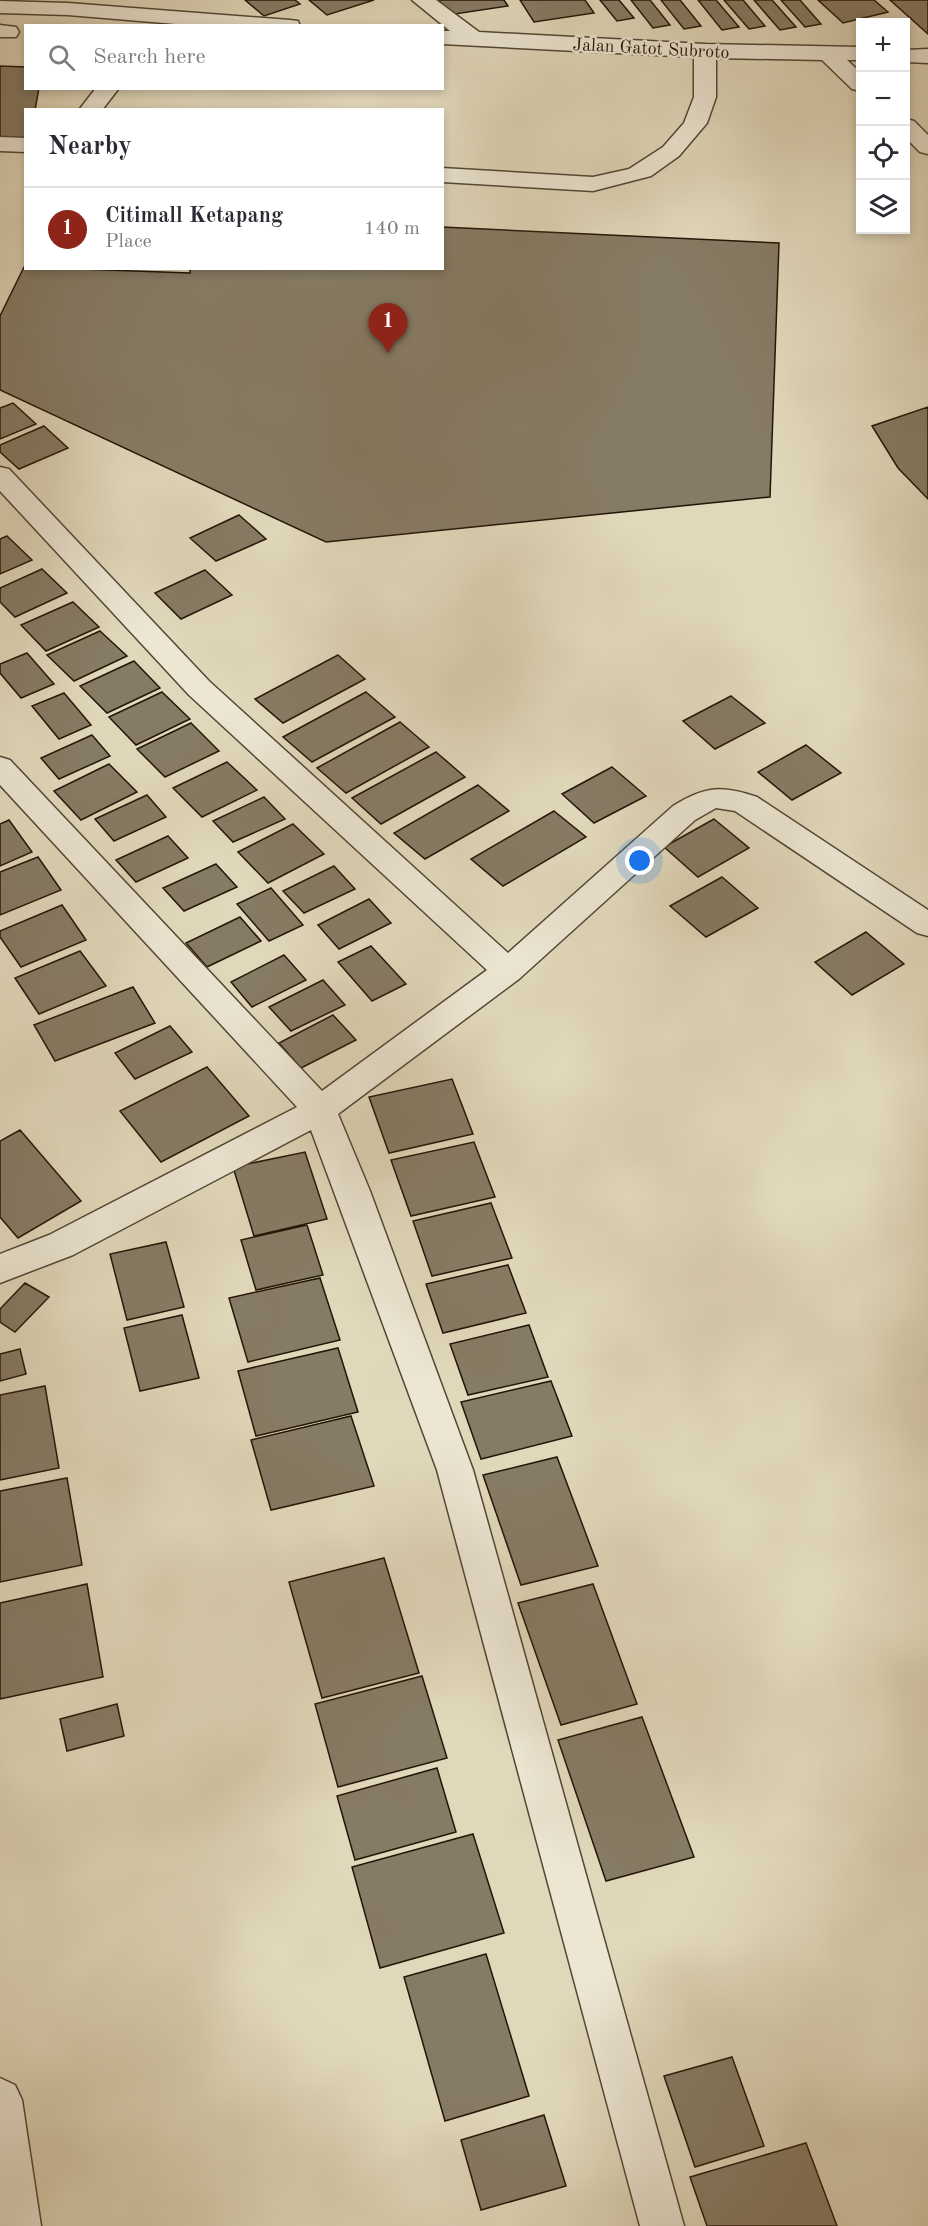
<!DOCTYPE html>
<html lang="en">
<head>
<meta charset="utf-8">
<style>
	body { margin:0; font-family:"Old Standard TT",serif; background:#f2f2f3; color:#2b2b33 }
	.controls { position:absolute; right:18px; top:18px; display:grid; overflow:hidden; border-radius:0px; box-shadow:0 3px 9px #0003 }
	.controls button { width:54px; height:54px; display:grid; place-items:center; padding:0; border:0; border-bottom:2px solid #e1e1e2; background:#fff; color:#2b2b33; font:30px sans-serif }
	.you { position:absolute; left:640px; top:861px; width:21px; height:21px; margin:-15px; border:4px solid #fff; border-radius:50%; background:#1a73e8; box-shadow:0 0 0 9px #1a73e833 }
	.badge { display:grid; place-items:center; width:39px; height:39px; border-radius:50%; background:#8f2418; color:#fff; font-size:20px; font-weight:700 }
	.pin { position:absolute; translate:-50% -50px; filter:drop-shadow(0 2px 3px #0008) }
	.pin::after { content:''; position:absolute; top:32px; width:21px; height:18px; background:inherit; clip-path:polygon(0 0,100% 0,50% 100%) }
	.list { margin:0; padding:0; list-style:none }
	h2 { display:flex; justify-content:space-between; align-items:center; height:78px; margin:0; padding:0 24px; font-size:26px }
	h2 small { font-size:20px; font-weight:400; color:#7c7c81 }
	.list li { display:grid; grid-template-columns:39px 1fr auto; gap:18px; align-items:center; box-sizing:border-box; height:84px; padding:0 24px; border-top:2px solid #e1e1e2 }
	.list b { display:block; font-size:22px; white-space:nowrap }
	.list p { margin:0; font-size:20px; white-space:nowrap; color:#7c7c81 }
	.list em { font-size:20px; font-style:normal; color:#7c7c81 }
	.icon { flex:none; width:33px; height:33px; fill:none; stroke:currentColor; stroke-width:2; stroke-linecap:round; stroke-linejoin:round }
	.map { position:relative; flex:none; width:928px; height:2226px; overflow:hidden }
	.search { position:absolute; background:#fff; box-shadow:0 3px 9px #0003; left:24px; top:24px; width:420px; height:66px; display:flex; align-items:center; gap:15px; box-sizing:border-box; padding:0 21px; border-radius:0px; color:#7c7c81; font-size:22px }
	.panel { position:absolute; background:#fff; box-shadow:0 3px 9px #0003; left:24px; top:108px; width:420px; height:162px; border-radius:0px }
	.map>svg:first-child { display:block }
</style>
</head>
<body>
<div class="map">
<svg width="928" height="2226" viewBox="0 0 928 2226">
	<rect width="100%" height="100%" fill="#e1d8bb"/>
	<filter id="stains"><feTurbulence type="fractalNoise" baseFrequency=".00333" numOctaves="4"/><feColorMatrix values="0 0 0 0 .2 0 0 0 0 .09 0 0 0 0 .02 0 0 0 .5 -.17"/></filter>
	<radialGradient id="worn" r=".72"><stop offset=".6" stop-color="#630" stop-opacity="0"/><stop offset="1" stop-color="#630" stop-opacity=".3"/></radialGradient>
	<path fill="#867b65" stroke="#241607" stroke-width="1.5" d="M245,0H295L300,4L264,16Z
		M309,0H374L327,15Z
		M439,0H504L508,6L448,15Z
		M520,0H585L594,13L534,22Z
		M600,0H619L634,18L617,21Z
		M631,0H650L670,25L653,28Z
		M661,0H680L701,26L684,29Z
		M698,0H716L739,27L722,30Z
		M724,0H743L765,26L749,29Z
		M754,0H772L796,27L780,30Z
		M781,0H800L821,24L805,27Z
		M818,0H874L888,12L843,23Z
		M890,0H928V34Z
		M0,66L26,67V88H39L35,110H26V141L0,139Z
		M442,227L779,243L770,497L326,542L0,390V316L24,267L190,273V268H442Z
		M13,403L36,424L0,439V408Z
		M928,407V499L898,468L872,426Z
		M44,426L68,448L19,469L0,452V445Z
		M239,515L266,539L216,561L190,538Z
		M7,536L32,560L0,574V539Z
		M42,569L67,593L15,617L0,602V588Z
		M205,570L232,595L181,619L155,593Z
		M73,602L99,627L46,651L21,625Z
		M100,631L127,656L74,681L47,655Z
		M27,653L54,684L21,698L0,673V664Z
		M338,655L365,679L283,723L255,699Z
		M134,661L160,688L107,713L80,686Z
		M162,692L190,719L136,745L109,717Z
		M366,692L395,717L312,762L283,737Z
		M64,693L91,725L59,739L32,706Z
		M731,696L765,723L715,749L683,721Z
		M400,722L429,747L346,793L317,768Z
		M191,723L219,751L165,777L137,749Z
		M92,735L110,756L59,779L41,758Z
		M806,745L841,773L792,800L758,772Z
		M436,752L465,777L381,824L352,798Z
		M227,762L257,790L202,817L173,788Z
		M109,764L137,792L81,820L54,791Z
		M612,767L646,796L594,823L562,794Z
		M478,785L509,811L425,859L394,833Z
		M147,795L166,817L114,841L95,819Z
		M264,797L285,819L233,842L213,821Z
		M554,811L586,837L503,886L471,859Z
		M714,819L749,848L698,877L664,847Z
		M9,820L32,852L0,866V824Z
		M293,824L324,854L268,883L238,852Z
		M168,836L188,858L136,882L116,860Z
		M38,857L61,890L0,915V872Z
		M216,864L237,887L184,911L163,888Z
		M334,866L355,889L304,913L283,891Z
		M722,877L758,908L706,937L670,906Z
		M271,888L303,925L269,941L237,904Z
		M369,899L391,923L339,949L318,925Z
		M62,905L86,940L21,967L0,937V931Z
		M240,917L261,941L207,967L186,943Z
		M866,932L904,964L852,995L815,962Z
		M371,946L406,984L372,1001L338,962Z
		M80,951L106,986L39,1014L15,978Z
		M284,955L306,980L252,1007L231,982Z
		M323,980L345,1005L291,1031L269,1007Z
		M133,987L155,1023L55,1061L34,1025Z
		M333,1015L356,1040L301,1068L279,1043Z
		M170,1026L192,1052L135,1079L115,1053Z
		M207,1067L249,1116L161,1162L120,1111Z
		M452,1079L473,1134L389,1153L369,1097Z
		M20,1130L81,1201L18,1238L0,1217V1141Z
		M474,1142L495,1197L411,1216L391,1160Z
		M305,1152L327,1219L254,1236L233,1167Z
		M491,1203L512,1258L432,1276L413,1221Z
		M307,1225L323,1275L256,1290L241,1240Z
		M166,1242L184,1307L127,1320L110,1254Z
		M508,1265L526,1313L443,1333L426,1284Z
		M320,1278L340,1340L248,1362L229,1298Z
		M25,1283L49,1297L15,1332L0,1322V1309Z
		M182,1315L199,1378L140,1391L124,1328Z
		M529,1325L548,1377L468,1395L450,1344Z
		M338,1348L358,1412L256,1436L238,1371Z
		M20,1349L26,1374L0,1381V1354Z
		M551,1381L572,1436L481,1459L461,1402Z
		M45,1386L59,1468L0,1480V1395Z
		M351,1416L374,1486L271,1510L251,1440Z
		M557,1457L598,1566L521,1585L483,1475Z
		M67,1478L82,1565L0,1582V1491Z
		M384,1558L419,1673L322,1698L289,1582Z
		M87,1584L103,1677L0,1699V1603Z
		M593,1584L637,1704L561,1725L518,1603Z
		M422,1676L447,1758L338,1787L315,1704Z
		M117,1704L124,1736L67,1751L60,1719Z
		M642,1717L694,1857L606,1881L558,1740Z
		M437,1768L456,1832L355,1860L337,1796Z
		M473,1834L504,1933L380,1968L352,1867Z
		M486,1954L529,2096L445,2121L404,1977Z
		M732,2057L764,2146L695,2167L664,2076Z
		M544,2115L566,2186L481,2210L461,2140Z
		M806,2143L837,2226H707L690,2177Z"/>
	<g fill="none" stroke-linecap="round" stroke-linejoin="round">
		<g stroke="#534634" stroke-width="3">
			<path id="minor" d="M412,0H436L479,32L705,44L860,47V60H847L860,72V91L852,89L822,60L716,58V97L707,123L679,156L651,176L593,191L442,182V168L593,177L629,169L663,147L684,123L694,97V57L442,44V31H450Z
				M0,1L68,3L290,20L298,21L300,26H200L68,15L0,13Z
				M0,25L16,27L19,32L16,37H0Z
				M928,49V63L906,62V50Z
				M96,88H119L102,110H79Z
				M906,119L914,121L928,135V154L920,152L906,138Z
				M0,137L26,138V152L0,151Z
				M0,467L9,469L209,681L508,953L673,806C705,786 722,785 757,797L928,910V936L917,933L735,811L716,808L695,820L519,979L338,1114L370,1191L473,1470L684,2226H640L437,1470L311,1130L73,1255L0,1283V1254L49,1235L297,1107L0,785V757L10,760L322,1091L487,970L189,695L0,491Z
				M0,2078L15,2085L22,2100L41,2226H0Z"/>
		</g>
		<use href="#minor" fill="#ece6d3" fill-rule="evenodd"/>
	</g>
	<g text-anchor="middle" stroke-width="5" stroke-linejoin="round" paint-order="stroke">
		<g font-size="18" fill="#241607" stroke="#ece6d3">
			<text transform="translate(651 48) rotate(3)" y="6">Jalan Gatot Subroto</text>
		</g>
	</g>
	<rect width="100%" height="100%" filter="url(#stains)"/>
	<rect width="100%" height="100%" fill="url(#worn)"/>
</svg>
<div class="controls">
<button>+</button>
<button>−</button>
<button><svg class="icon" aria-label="locate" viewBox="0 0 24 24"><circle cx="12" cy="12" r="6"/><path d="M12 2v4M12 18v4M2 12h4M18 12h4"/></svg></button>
<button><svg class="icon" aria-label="layers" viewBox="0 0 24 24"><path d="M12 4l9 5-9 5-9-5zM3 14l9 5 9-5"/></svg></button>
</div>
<div class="you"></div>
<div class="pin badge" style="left:388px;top:353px">1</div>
<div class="search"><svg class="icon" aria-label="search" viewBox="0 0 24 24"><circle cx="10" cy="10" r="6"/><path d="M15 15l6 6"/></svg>Search here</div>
<section class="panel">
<h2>Nearby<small></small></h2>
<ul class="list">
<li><span class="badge">1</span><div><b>Citimall Ketapang</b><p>Place</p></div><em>140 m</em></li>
</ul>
</section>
</div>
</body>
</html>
